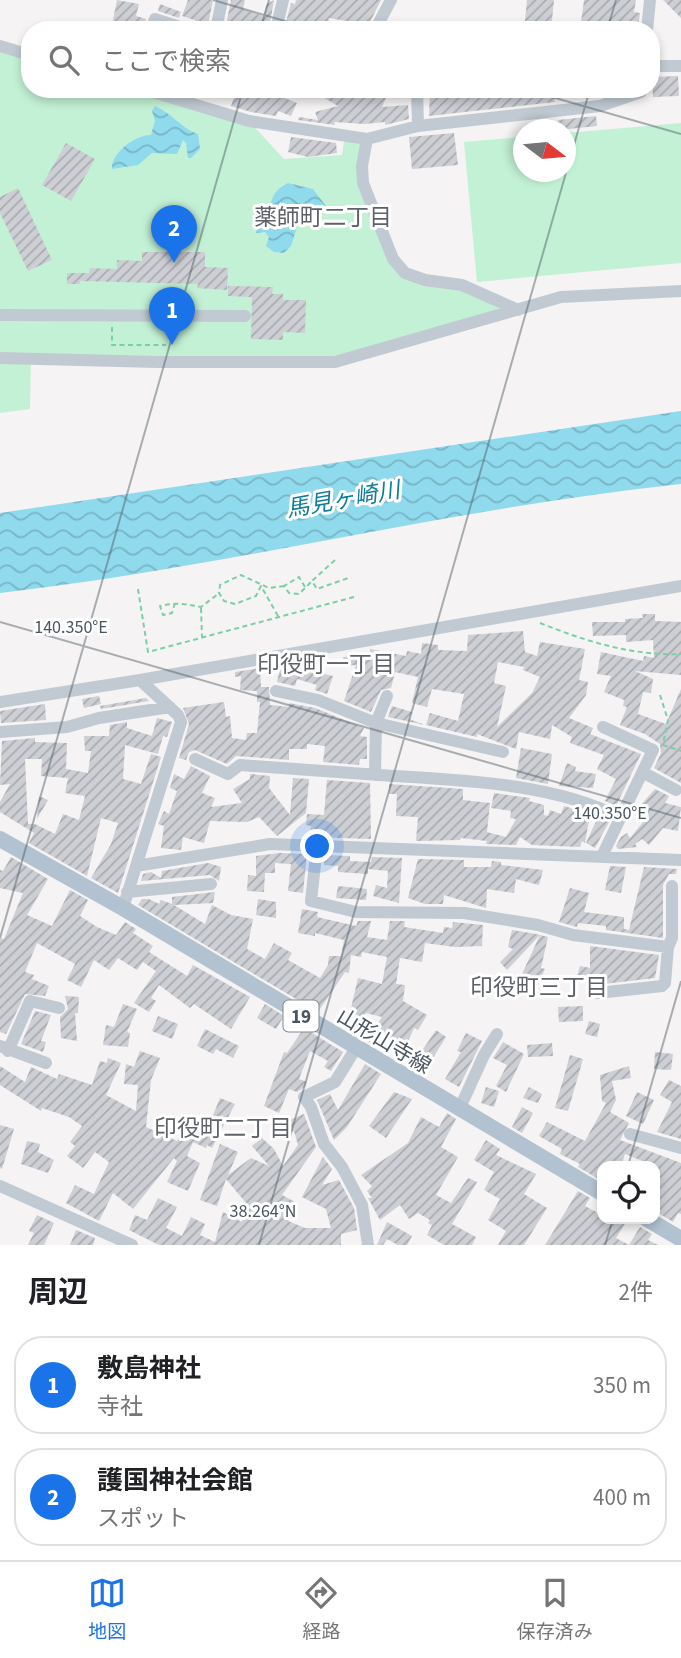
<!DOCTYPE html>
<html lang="ja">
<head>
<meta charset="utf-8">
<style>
	body { margin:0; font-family:"Source Sans 3","Noto Sans JP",sans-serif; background:#f2f2f2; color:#202124 }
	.controls { position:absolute; right:21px; bottom:21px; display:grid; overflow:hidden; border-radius:14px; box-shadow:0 4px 10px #0003 }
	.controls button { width:63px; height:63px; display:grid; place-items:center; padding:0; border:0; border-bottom:2px solid #e0e0e0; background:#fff; color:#202124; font:35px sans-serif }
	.compass { position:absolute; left:513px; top:119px; width:63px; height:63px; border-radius:50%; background:#fff; box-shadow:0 4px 10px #0003; rotate:106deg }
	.you { position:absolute; left:318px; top:847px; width:24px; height:24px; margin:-18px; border:5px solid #fff; border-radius:50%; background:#1a73e8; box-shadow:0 0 0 10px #1a73e833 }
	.badge { display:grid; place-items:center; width:46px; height:46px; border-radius:50%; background:#1a73e8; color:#fff; font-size:23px; font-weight:700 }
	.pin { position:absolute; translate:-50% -58px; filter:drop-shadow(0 2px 4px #0008) }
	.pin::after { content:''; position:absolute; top:37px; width:24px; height:21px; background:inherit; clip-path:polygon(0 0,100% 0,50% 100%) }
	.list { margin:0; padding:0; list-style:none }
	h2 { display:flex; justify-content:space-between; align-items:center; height:91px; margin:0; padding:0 28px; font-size:30px }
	h2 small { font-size:23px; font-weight:400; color:#757577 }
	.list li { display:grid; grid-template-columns:46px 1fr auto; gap:21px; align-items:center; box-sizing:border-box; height:98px; margin:0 14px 14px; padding:0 14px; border:2px solid #e0e0e0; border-radius:28px }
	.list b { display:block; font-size:26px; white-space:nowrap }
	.list p { margin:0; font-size:23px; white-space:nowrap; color:#757577 }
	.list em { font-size:23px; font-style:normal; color:#757577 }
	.icon { flex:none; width:38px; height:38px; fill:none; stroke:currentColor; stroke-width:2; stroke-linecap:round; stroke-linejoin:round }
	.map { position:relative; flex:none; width:681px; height:1245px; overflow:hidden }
	.search { position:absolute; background:#fff; box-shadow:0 4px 10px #0003; left:21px; right:21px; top:21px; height:77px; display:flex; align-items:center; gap:18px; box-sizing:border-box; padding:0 24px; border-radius:28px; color:#757577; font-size:26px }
	.sheet { height:315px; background:#fff }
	nav { display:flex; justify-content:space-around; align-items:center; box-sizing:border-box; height:98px; border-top:2px solid #e0e0e0; background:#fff; font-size:19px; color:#757577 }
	nav a { display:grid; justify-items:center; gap:4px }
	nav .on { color:#1a73e8 }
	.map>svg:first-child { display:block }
</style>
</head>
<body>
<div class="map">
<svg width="681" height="1245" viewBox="0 0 681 1245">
	<defs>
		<pattern id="water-waves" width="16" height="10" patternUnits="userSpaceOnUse" patternTransform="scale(1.75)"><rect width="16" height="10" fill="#90daee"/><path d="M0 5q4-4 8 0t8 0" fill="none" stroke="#78b4c4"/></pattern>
		<pattern id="building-hatch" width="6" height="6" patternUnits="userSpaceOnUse" patternTransform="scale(1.75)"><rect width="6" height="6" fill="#cdcfd5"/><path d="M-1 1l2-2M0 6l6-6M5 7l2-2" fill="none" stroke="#a8abb0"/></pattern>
	</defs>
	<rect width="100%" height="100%" fill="#f5f3f3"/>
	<path fill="#c3f1d5" d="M0,46L30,55V89H143L249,121L284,159L342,155L345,136L367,139L363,183L405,273L462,285L518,310L335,358L0,356Z
		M681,123V263L477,282L464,142L523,137L524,172H566V133Z
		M0,358H31L30,409L0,413Z"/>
	<path fill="url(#water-waves)" d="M155,106C173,114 182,129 198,134L200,149L191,158H188L186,143L183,140L177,154L152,153L138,165L112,169C111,153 135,135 151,135L155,121L152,111Z
		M288,183L313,189L326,206L321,216L299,221L291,246L284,253L274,252L266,246L269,237L265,232L256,233L257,225L270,221C270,204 270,192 288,183Z
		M681,411V484C452,508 228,567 0,593V513Z"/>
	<path fill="url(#building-hatch)" fill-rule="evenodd" d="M117,0L139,4L136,16L146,19L142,30L129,25L127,30H111Z
		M188,0H213L207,30H198L195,20L182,16Z
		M231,0H245L243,9L263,16L267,4L274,0L270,23L277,30L285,26L291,3L295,4L296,0H381L366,30H346L347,21L329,18L326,30H225Z
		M527,0H554L551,30H524Z
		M584,0H636L634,12L640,13L638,30H580Z
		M663,0H681V18Z
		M160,4L181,12L179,18L158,11Z
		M678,76L679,96L653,97L652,77Z
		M174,89H202L200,97Z
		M215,89H285L282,97L297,103L291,116L278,111L276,116L251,112L231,106L234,97Z
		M309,89H390L382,107L408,105L409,119L385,125V122L364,124L334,122L335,125L298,120L299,117L318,120L315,112L338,106Z
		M553,89L555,102L429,116L430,90Z
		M596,116L597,126L559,130L558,120Z
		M454,133L458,165L412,169L409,137Z
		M291,137L336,143L337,153L308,157L288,152Z
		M66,143L95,159L71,201L42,185Z
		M18,188L52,260L28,271L0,213V197Z
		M142,252H205V267L228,268L227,290L197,288L198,284L80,281V284H67V273H89L90,268L117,269V260L142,261Z
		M228,286L273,287L272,294H283V300H306L305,333L283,332V340L251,339L252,297L228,296Z
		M642,614H655V621L681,622V675L635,671L653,679L651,693L643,692L638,714L666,724L681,689V783L654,768L661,753L660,744L645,734L620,725L627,707L623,706L624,700L604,692L611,676L597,674L601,652L643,661L644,656L654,658L653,640L626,642V635L593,636L592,622H625V619L643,618Z
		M523,631L525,652L537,656L540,642L585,649L579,680L588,682L586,695L569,718L593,728L590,734L641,754L616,806L605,801L616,779L597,769L604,755L570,743L572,737L552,725L550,739L519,732L516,749L477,734V737L426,725L430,713L458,721L464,694L432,689L427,707L412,703L418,677L395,672L391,688L381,690L371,712L344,701L356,665L344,666L343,657L370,654V649L406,656L407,651L421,654L422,643L438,645V650L467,651L468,635ZM498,662L524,667L523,670L540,677L532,693L497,727L506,686L494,683Z
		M281,664L333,676L327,694L315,690L317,685L297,679L295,686L277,682Z
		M260,668L261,687H269L270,705L289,707V703L315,708L364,728L360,736L367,737V759H360L359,765L323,762L325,746L307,744V749H289V760L236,756L227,764L195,750L189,752L186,760L179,758L189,724L183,708L224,702L226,717L230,716L232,738L246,740L247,733H257L260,702H257V691L240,690L241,676L235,677V672Z
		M99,696L101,704L84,708L82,699Z
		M146,698L149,701L101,709L100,706Z
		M45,704L46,720L1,723L0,711Z
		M392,706L412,712L409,719L425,725L388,717Z
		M157,718L172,722L167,737L163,736L158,754L125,745L123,779L141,784L151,754L161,757L118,893L91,878L111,844L118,823L101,818L87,876L29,843L34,833L0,812V802L10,784L0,785L2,741L35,738V742L67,743L66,769L88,773L91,751H85L84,736H109L110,725L127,722V728L152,736ZM25,759H42L41,776L68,778L65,793L85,796L79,820L63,814L55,834L35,824H28Z
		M521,748L552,754L548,784L516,778Z
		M567,763L576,767L575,771L596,774L593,788L559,786Z
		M191,766L210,776L202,793L215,798L211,807L242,803L233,789L250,779V774L270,776L269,788L290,815L293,778L309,779L306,813L277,836L259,817L247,822L210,821L204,843L183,837L181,850L161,848L164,826L158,824L164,811L169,814L177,791L170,788L174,774L184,779Z
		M327,780L370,783L371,839L310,837L311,826L306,825L307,814L324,815Z
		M389,784L463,789V800L490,803L487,832L506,837L516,819L510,818L511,811L491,808L494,793L530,798L529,801L544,805V815L548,816L550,810L561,814L564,806L590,814L585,843L582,841L580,847L532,845L520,837L516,845L486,844L487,841L461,838L460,840L416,841L418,817L396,816L397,794H389Z
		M655,789L669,796L665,803L681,807L678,831L663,828L649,845L642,839L635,844L637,847L618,849L616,846L621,837L627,833L630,838L649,815L638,808Z
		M39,796L48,800L37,819Z
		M598,817L609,822L595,848L586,843Z
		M279,853L307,854L303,893L288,891L291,864L275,863V873H265L264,892L247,891L248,875L256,876V856Z
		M325,855L350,856V861L371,862L372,857L402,858L399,903L373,896L376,885L387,888L388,871L368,869V874L338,872V866L324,865Z
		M11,857L48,879L27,915L52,926L70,890L88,900L80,916L97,927L116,935L125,922L136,929L133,933L153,946L149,952L187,976L193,965L250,997L231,1029L194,1004L190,1008L159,985L151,998L156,1001L149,1012L134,1003L156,971L143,962L137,970L118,958L109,970L94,960L81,987L67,980L75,964L37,943L25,972L34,975L32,979L49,986L45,996L25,994L6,1034L0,1032V938L4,939L23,893L0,888V870L3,871Z
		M418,859L464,860V867H491L492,861L501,862V865L543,870L539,885L516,879L514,893L487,889L486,908L444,895L443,904H425L408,898Z
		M208,863L221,867L219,881L210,875L141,881L143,874L151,872L161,878L162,871Z
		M610,866L626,867L621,893L605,890Z
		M644,867L677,869L676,874H669L663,885V938L606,930V926L578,923L577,927L559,922L570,888L589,893L584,912L624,917V929L629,930Z
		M338,886L367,889L366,900L336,898Z
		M215,892L213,903L174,905L205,924L212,905L231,915L253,919L247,949L265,959L274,943L292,953L288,960L320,978L328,965L329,956H341L344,940L315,933V936L298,933L302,909L318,912L317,917L356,926L358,921H371L367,937L387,940L390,921H405L404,927L443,933L444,927L452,928L453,922L483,925L482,946L455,947L425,943L422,962L400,958L396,984L405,985L403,1001L427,1015L418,1030L414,1028L403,1053L382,1043L379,1048L367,1041L382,1017L366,1013L352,1032L342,1026L349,1017L358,978L382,984L387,957L362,952L361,957L351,955L349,973L345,972L318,1012L138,905L142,899H149L159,904L161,900L172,904V897Z
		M258,899L276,902V918L256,915Z
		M512,930L536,934L548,937L541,968L545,969L531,999L522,994L525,988L517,985L540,935L507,970L500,962L513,949L508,947Z
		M590,946L659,955L655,978L595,985L576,980L580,966L590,968Z
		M65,996L79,997L78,1013H75L77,1041L61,1038L60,1017L68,1009Z
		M123,1004L137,1009L127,1032L130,1033L128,1047L103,1045L106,1025L114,1027Z
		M265,1004L284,1016L276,1029L257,1018Z
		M583,1006V1021L559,1022L558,1007Z
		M35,1011L51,1015L41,1041L46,1042L43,1052L21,1044Z
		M158,1016L178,1024L172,1039L152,1031Z
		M589,1021L600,1024L597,1037L585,1034Z
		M304,1028L343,1052L331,1071L324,1067L328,1061L310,1051L299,1079L307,1082L305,1087L297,1092L289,1089L279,1113L264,1106L284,1052L287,1053Z
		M205,1029L239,1046L233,1058L216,1049L213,1054L197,1046Z
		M436,1030L446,1037L423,1074L411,1067Z
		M466,1033L482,1041L459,1087L445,1079L461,1052L457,1051Z
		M503,1042L524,1054L506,1092L496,1086L507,1065L493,1058Z
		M552,1043L553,1056L528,1057L527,1045Z
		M140,1051L160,1058L151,1080L146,1127L177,1141L184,1125L205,1135L220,1098L235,1104L212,1148L207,1145L206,1148L193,1142L187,1156L200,1163L188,1191L167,1182L177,1161L174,1158L133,1209L113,1193L99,1221L66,1203L75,1185L94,1194L109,1162L95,1152L83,1168L67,1156L75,1146L70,1142L82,1126L69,1117L42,1108L41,1111L0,1085V1066L25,1082L31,1067L57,1079L59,1074L92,1085L100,1061L107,1063L108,1058L121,1063L106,1095L136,1111L138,1085L124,1084L126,1064L134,1067Z
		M655,1052L673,1054L671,1070L654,1069Z
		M570,1055L583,1059L568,1111L555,1108Z
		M365,1064L381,1074L347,1127L334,1140L317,1100L330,1094L338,1110Z
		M629,1066L631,1078L612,1081L616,1100L610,1112L629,1123L620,1140L681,1163V1214L678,1213L673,1222L655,1211V1202L660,1193L655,1190V1166L625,1154L621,1166H602V1181L578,1167L580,1164L560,1154L562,1149L539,1136L547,1122L585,1141L606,1103L602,1101L600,1075Z
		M669,1080L681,1086V1139L657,1132L672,1102L660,1095Z
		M486,1087L499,1091L494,1107L481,1103Z
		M529,1087L542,1094L538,1103L523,1098Z
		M394,1092L412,1099L386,1138L369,1126Z
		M637,1092L654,1100L643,1124L626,1116Z
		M522,1107L533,1113L522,1133L512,1127Z
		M447,1113L456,1119L441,1147L458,1157L436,1195L451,1203L468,1178L477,1182L452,1224L476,1237L472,1245H444L427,1235L432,1225L428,1223L430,1220L418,1213L409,1219L400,1205L380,1220L368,1198H372L367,1191L372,1186L361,1175L408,1143L421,1117L439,1127Z
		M304,1114L316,1147L282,1195L297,1203L288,1221L305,1228H331L326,1209L302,1197L323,1157L332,1169L322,1185L339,1180L354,1208L357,1230L341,1234V1245H159L129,1230L135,1215L147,1220L158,1198L177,1207L166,1228L182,1236L191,1217L205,1224L200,1235L215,1242L223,1212L242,1222L246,1203L226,1179L217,1206L200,1200L220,1144L238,1152L228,1175L251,1158L269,1166L252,1146L262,1138L274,1149L283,1166L298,1145L294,1131L285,1135L280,1124Z
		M0,1125L14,1129L2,1169L0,1168Z
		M486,1140L500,1149L496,1155L536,1174L524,1194L547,1208L524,1245H498L506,1231L488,1220L500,1199L484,1190L494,1172L474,1160Z
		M27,1141L40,1144L38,1152L54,1160L48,1173L21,1164Z
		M578,1191L590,1198L585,1206L602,1215V1219H628L616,1238L629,1245L640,1227L652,1234L648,1240L658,1245H545Z
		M37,1215L54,1223L44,1245H28L34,1233L29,1231Z
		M387,1222L412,1236L407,1245H398L387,1239L383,1245H377Z
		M76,1230L95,1238L93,1245H70Z"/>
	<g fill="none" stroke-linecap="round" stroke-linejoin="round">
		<path stroke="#7ad0a6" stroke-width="2" stroke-dasharray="5 3.5" stroke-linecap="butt" d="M112,327V345H166
			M335,560L312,581L317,589L351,577
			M305,587L299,577L284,586L289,593L299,594L311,582
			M138,589L148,652L354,597
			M175,603L172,613L163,615L160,606C176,602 186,604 201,607L218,594
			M201,608L202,637
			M278,616L261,586L256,596L235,604L224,601L219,593L220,585L241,575L269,588L284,586
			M540,623C585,641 632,656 681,654
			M660,695L668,720L663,744
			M663,745L681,751"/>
		<path stroke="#c1cad2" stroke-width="12" d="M278,21L283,0
			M151,30L155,19L189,30
			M216,30L222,0
			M375,30L391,0
			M647,30L650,0
			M0,46L30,55
			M651,66H681
			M143,89L249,121L367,139L418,126L600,106L641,92L642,89
			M417,89L418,126
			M367,139L362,166L363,183L393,259L405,273L425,280L462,285L518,310
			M0,315L245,316
			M0,358L158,362H335L561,297L681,291
			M276,691L318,700L376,723L503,752
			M0,702L140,680L681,586
			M0,732L67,727L99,718L170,707
			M195,759L228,774L240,765C287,768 333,772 379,775C456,780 552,782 621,818
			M644,773L676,790
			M375,775L376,723L387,696
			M317,846L311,901L356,912L464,913L538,925L573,935L668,947
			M602,856L653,750L603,727
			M136,866L270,844L681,860
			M127,892L211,884
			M123,908L181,722L178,715L140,680
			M598,993L662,986L665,983L668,947L672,938V886
			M0,1046L46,1063
			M356,1048L335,1082L304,1097L311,1107L324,1144L342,1167L362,1205L368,1245
			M8,1051L30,1001L59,1008
			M459,1110L484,1055L497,1034
			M630,1134L681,1148
			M0,1186L132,1245"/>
		<path stroke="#b3c2d1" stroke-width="16" d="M0,839L123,908L602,1193
			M647,1219L681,1239"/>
	</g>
	<path fill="none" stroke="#4a5661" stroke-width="2" stroke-opacity="0.45" d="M213,0L316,30M260,30L269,0M607,30L616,0M524,89L681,134M0,622L681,818M0,938L243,89M628,1166L681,981M259,1245L590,89M605,1245L613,1219"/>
	<g text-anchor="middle" stroke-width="6" stroke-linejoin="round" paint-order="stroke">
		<rect fill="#fff" stroke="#808990" stroke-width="2" x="283.5" y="1000.5" width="35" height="31" rx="5"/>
		<g font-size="19" font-weight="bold" fill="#4a5661">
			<text x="301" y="1023">19</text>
		</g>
		<g font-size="21" fill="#4a5661" stroke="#fff">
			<text transform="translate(384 1041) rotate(31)" y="7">山形山寺線</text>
		</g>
		<g font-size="23" fill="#5f6368" stroke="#fff">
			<text x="323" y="225">薬師町二丁目</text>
			<text x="326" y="672">印役町一丁目</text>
			<text x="539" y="995">印役町三丁目</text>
			<text x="223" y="1136">印役町二丁目</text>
		</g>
		<g font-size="23" font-style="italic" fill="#0c7c9b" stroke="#fff">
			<text transform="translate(343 499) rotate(-10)" y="8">馬見ヶ崎川</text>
		</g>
	</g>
	<g font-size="18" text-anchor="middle" fill="#4a5661" stroke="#fff" stroke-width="6" stroke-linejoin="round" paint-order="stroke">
		<text x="71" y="633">140.350°E</text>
		<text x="610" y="819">140.350°E</text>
		<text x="263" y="1217">38.264°N</text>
	</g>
</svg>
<div class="controls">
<button><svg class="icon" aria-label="locate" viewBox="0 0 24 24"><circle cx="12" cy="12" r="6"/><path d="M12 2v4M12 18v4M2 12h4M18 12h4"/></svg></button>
</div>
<svg class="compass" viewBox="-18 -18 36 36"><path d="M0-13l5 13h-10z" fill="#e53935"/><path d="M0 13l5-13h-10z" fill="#757577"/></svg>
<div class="you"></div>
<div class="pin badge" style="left:172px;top:345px">1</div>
<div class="pin badge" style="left:174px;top:263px">2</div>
<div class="search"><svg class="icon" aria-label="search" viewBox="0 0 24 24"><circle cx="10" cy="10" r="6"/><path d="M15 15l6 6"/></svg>ここで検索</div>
</div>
<section class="sheet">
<h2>周辺<small>2件</small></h2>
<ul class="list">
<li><span class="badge">1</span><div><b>敷島神社</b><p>寺社</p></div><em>350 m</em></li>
<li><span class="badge">2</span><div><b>護国神社会館</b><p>スポット</p></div><em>400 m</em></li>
</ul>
</section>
<nav>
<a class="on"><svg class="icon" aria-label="map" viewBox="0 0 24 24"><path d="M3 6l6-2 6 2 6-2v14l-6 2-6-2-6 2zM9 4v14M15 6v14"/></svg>地図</a>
<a><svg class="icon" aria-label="directions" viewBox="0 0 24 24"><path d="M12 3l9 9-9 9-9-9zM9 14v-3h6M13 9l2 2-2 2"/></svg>経路</a>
<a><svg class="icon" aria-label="saved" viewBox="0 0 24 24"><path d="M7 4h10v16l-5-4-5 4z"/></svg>保存済み</a>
</nav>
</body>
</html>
